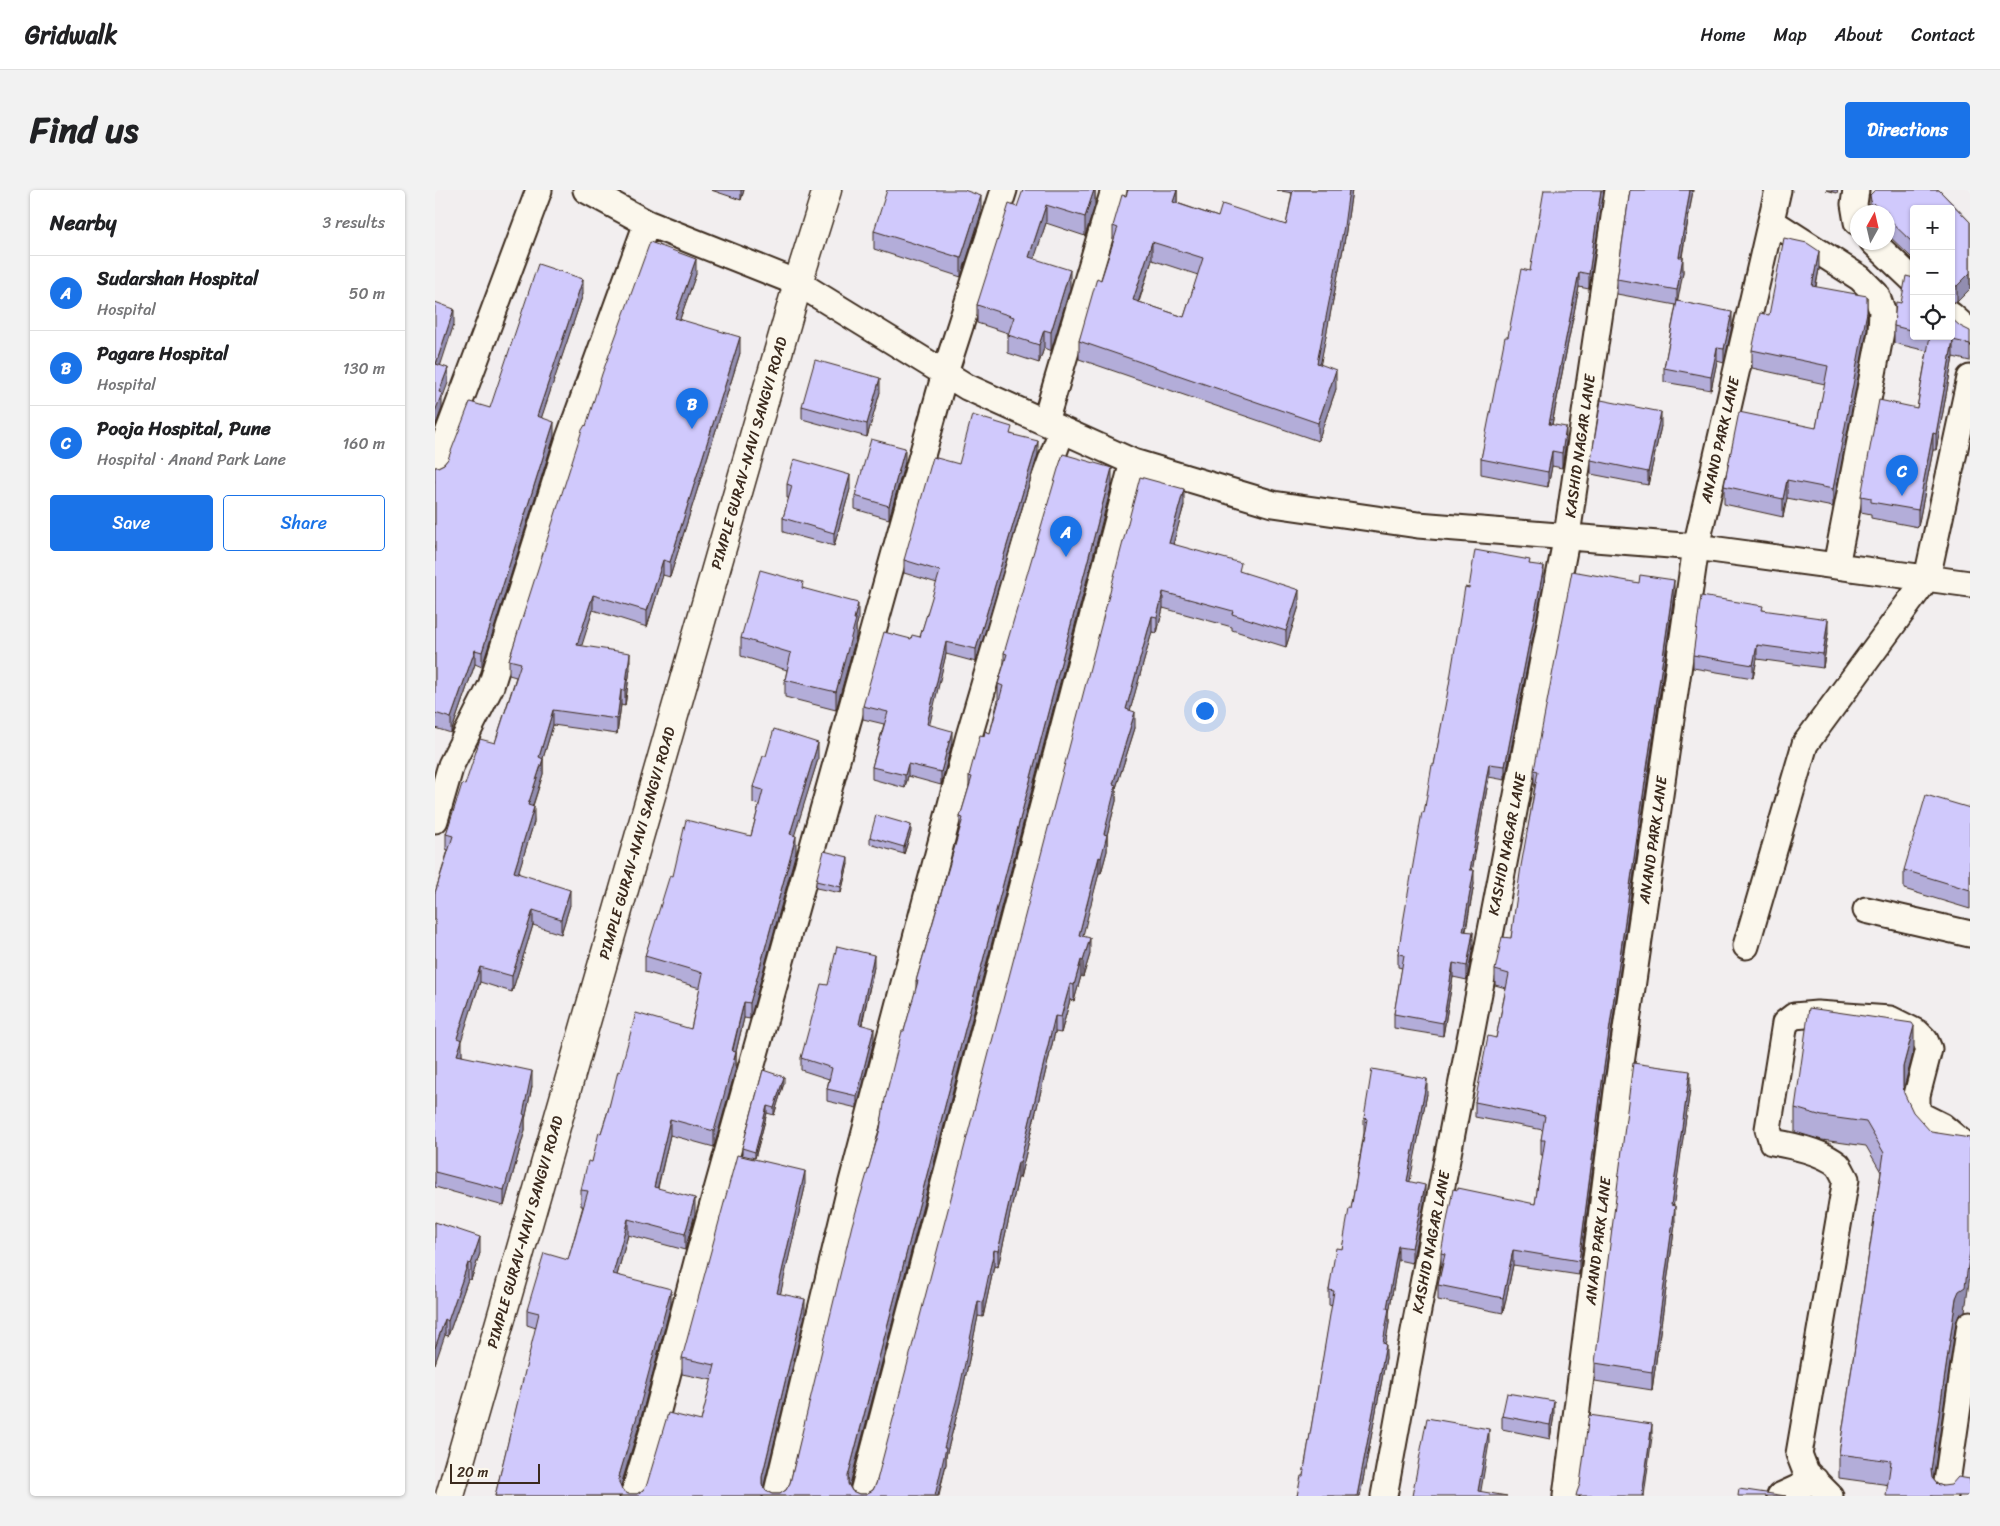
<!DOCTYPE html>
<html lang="en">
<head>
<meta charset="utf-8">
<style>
	body { margin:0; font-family:Sriracha,sans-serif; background:#f2f2f2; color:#202124 }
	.controls { position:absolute; right:15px; top:15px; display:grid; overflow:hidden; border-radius:5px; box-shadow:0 1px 4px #0004 }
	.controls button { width:45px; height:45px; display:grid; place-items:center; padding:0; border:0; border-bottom:1px solid #e0e0e0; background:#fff; color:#202124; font:25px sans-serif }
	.compass { position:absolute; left:1415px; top:15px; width:45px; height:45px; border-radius:50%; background:#fff; box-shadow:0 1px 4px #0004; rotate:8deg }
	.scale { position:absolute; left:15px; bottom:12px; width:90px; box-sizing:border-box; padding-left:5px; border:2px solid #3b2a1e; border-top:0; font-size:14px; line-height:18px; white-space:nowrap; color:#3b2a1e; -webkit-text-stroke:4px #fbf7ec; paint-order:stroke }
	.you { position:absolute; left:769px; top:520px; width:18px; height:18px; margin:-12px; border:4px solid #fff; border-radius:50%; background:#1a73e8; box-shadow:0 0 0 8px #1a73e833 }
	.badge { display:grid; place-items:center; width:32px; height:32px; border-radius:50%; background:#1a73e8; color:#fff; font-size:16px; font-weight:700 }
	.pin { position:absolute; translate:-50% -41px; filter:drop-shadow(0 1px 2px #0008) }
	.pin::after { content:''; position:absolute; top:26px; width:18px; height:15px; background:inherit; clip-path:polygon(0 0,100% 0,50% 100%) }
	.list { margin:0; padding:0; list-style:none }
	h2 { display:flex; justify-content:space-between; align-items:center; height:65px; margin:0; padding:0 20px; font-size:21px }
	h2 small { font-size:16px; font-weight:400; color:#757577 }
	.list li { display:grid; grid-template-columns:32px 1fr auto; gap:15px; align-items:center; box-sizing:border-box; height:75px; padding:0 20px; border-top:1px solid #e0e0e0 }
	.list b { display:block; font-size:19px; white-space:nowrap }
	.list p { margin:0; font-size:16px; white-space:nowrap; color:#757577 }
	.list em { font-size:16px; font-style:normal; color:#757577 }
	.actions { display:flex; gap:10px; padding:15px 20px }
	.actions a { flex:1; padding:11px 0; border:1px solid #1a73e8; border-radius:5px; text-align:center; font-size:18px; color:#1a73e8 }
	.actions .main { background:#1a73e8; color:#fff }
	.icon { flex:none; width:28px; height:28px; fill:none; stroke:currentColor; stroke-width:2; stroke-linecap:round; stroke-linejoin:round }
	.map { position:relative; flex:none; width:1535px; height:1306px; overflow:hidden; border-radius:5px }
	header { display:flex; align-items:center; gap:30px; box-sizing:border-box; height:70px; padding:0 25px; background:#fff; border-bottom:1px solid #e0e0e0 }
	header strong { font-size:24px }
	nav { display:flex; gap:28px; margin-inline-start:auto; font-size:18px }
	.intro { display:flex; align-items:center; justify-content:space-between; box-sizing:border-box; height:120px; padding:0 30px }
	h1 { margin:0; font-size:35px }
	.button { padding:12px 22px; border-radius:5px; background:#1a73e8; color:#fff; font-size:18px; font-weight:700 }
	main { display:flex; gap:30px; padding:0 30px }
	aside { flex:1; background:#fff; border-radius:5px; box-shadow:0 1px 4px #0004 }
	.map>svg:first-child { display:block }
</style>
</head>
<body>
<header>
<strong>Gridwalk</strong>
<nav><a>Home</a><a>Map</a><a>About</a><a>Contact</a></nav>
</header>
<div class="intro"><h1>Find us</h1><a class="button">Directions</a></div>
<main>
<aside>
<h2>Nearby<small>3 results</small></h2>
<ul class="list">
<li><span class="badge">A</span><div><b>Sudarshan Hospital</b><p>Hospital</p></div><em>50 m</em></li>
<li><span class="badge">B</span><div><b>Pagare Hospital</b><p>Hospital</p></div><em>130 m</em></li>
<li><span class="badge">C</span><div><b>Pooja Hospital, Pune</b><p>Hospital · Anand Park Lane</p></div><em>160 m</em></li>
</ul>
<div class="actions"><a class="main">Save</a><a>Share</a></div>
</aside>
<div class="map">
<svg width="1535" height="1306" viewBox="0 0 1535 1306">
	<rect width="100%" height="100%" fill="#f2eeef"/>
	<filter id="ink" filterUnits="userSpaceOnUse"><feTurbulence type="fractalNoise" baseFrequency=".02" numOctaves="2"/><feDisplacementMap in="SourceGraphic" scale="10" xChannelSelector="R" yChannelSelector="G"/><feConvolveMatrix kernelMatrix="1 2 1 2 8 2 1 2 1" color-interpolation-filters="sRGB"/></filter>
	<g filter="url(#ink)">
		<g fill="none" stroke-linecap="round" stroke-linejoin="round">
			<g stroke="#3b2a1e" stroke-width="29">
				<path id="minor" d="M151,0L212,33L363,93L532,197L698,272L838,314L983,335L1261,357L1535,394
					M1421,0L1419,14L1422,32
					M1336,31L1425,88L1441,104L1447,120L1446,142L1401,376
					M1438,52L1479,91
					M1516,125L1535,142
					M610,232L679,0
					M0,278L104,0
					M0,630L16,575L56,496L134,248L212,33
					M1431,720L1535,744
					M1311,756L1370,554L1492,388L1535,188
					M198,1306L217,1243L263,1068L510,183L569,0
					M341,1306L413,1007L534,546L609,290L627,240
					M427,1306L698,272
					M949,1306L979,1141L1132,345L1183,0
					M1131,1306L1182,901L1261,357L1343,0
					M1345,1306L1380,1290
					M1395,1306L1371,1282L1364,1264L1411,989C1408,984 1406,979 1403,975C1388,962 1356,955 1337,952L1333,939L1350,833L1359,826L1382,824L1455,829L1483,843L1490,850L1494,859L1482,905V920L1487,926L1507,936L1531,956H1535
					M1510,1306L1535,1134"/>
			</g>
			<g stroke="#3b2a1e" stroke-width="31">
				<path id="tertiary" d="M15,1306L363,93L392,0"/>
			</g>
			<use href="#minor" stroke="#fbf7ec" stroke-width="25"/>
			<use href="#tertiary" stroke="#fbf7ec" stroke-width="28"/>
		</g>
		<path fill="#b3add9" stroke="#3b2a1e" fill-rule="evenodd" d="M276,0H309L306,10Z
			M660,0V15L650,46L611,33L599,68L635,98L616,161L609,158L604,173L573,163V143L542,133V115L582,17Z
			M742,0V13L783,27L851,35L857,3L841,0H917L909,54L885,175L901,199L883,251L644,169V151L666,90L678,54V36L691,6ZM717,70L763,85L749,127L704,112Z
			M1169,0L1154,99L1144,97L1117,235L1131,252L1127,278L1117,276L1113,297L1046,284V269L1073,147L1095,81Z
			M1195,0H1258L1247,67L1248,82L1242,111L1297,136L1289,173L1282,171L1276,200L1229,192V178L1241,115L1182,104V89Z
			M1391,0H1403L1402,3Z
			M1440,0H1504L1535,32V99L1522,112H1516V19H1479V70L1452,44V22H1435V5Z
			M546,24L526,87L439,59V41Z
			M1384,79L1381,97L1432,124V140L1398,317L1352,308L1348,327L1289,314V296L1381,238L1390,194L1317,178V160Z
			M261,84L245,129L305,163L235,387L228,385L212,437L158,420L146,456L195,479L190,516L186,515L182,544L118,535L108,568V584L98,616L99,632L83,683L135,715L126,744L98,735L77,802L45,792L26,850L27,866L97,896L90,930V940L69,1016L0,997V703L13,660L11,659V644L30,595L60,553L81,487L74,485V470L151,236Z
			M1479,88V146H1516L1535,154V171L1518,167L1501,260H1498L1483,337L1436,328V324L1426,322V306L1482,218L1492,161L1459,153V136L1466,113Z
			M148,104L106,228L119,247L47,477L40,474L16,543L0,538V277H3L9,274Z
			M445,202L432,247L367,229V216Z
			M1226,236L1213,295L1156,284V270Z
			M577,244L603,264L541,472L511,464L494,534L517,553L506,595L473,586L470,598L437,589V577L449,534L428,529V516L476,449L485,447L502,393L469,383V370L524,274Z
			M470,272L454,329L420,319V306Z
			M352,294L415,299L399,356L348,342V328L354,308H352Z
			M677,294L415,1296L417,1301L424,1304H431L438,1300L441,1294L749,315L738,354L806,382L864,416L851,457L797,440V437L728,418L722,443L717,442L695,520L700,538L681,598V611L672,645V661L666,683H664L647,746L655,764L648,787L646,786L639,811L635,810L626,843L620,842L585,988H583L563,1077L559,1076L548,1127L543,1126L525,1213L511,1266V1274L504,1306H60L101,1138L92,1135V1120L133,1070L148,1016H146V1000L157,972L185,882L256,839L265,798L210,782V766L238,686L316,646L324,615L318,613V597L331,566L383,569L359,645L361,662L315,829L309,828L301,862V878L279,957L235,945L223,998L260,1024L250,1060L193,1045L182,1085L236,1114L203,1239L186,1297L187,1300L193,1304H202L208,1300L266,1231L277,1190L247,1184V1168L370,997L345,1104L370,1125L329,1296L331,1301L337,1304H345L351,1300L355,1293L469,841L481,800V791L525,637V627L534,597V586L549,546L555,543L563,510V494L569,476V463Z
			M1095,374L1109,390L1070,590L1054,587L1037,680L1039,694L1031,741L1038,756L1032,790L1018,787L1008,846L959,838V824L967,778L963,777V764L989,623L999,575L1034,398Z
			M368,398L423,430L421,437V447L401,520L350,507V490L352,480L306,466V448Z
			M1239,405L1168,899L1144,1085L1078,1075L1068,1123L1003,1110V1095L1007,1078H1006V1063L1100,1014L1108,965H1106V950L1108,940L1040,927V912L1061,848L1071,798L1060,795V780L1076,748L1100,595H1099V580Z
			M1328,420L1393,443L1388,478L1322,469L1318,488L1258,478V465Z
			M1535,618V719L1469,699V680Z
			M476,642L469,664L435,654V647Z
			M413,674L406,703L381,698V691Z
			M439,777L427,835L439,850L422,918L392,911V899L394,889L366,880V868L393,795Z
			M1479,860L1468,901L1530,1121L1524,1125L1521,1132L1498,1289L1502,1294L1535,1306L1404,1288V1264L1446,982L1431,956L1387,950L1360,942V918Z
			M328,880L349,893L339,925L332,923L320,968L307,965V958Z
			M1255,899L1238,1015L1240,1034L1217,1200L1160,1191V1173Z
			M992,904L974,992L990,1009L977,1073L963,1070L954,1123V1133L950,1154L951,1168L925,1306H862L868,1286L897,1116L894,1115V1100L907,1059L916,1019L929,943V928Z
			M0,1032L45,1063L36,1090L33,1089L13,1146L10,1145Z
			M1119,1225L1115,1249L1067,1239V1226Z"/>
		<path fill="#928db0" stroke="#3b2a1e" d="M306,0H309L306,10Z
			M659,0H660V15L650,46V27Z
			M742,0V17L738,12Z
			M914,0H917L909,54L882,192V173Z
			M1166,0H1169L1154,99V84Z
			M1255,0H1258L1244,82V67Z
			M546,6V24L526,87V68Z
			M611,15V33L594,85V67Z
			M717,52V70L698,128V110Z
			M1384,61V79L1377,114V96Z
			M1248,67V82L1242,115V100Z
			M261,69V84L240,143V128Z
			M635,80V98L616,161V142Z
			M1144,82V97L1114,249V234Z
			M1535,83V99L1522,112V96Z
			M148,89V104L102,241V226Z
			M1432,106V140L1398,317V299Z
			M19,119V134L1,189V174Z
			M1297,122V136L1289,173V159Z
			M609,140V158L604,173V155Z
			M305,147V163L235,387V372Z
			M1518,150V167L1501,260V244Z
			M1282,158V171L1276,200V187Z
			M13,178V193L7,209V218L0,237V222L4,202Z
			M901,180V199L883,251V233Z
			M445,188V202L432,247V234Z
			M1226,222V236L1213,295V282Z
			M119,232V247L47,477V462Z
			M1131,237V252L1127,278V263Z
			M1498,243V260L1483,337V320Z
			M603,251V264L541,472V459Z
			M470,258V272L454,329V316Z
			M1117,261V276L1113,297V282Z
			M677,278V294L413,1302V1286Z
			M415,285V299L399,356V343Z
			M1352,290V308L1348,327V309Z
			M749,299V315L734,369V353Z
			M228,370V385L212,437V421Z
			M1109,376V390L1070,590V576Z
			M1239,390V405L1168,899L1144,1085V1071L1168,884Z
			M864,400V416L851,457V441Z
			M728,402V418L722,443V427Z
			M158,405V420L142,471V455Z
			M423,413V430L421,437V447L401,520V502Z
			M717,426V442L691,535V519Z
			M1393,429V443L1388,478V464Z
			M511,452V464L492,546V534Z
			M1322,455V469L1318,488V475Z
			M40,460V474L16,543V528Z
			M195,463V479L190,516V500Z
			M186,500V515L182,544V529Z
			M118,520V535L104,582V567Z
			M700,522V538L681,598V611L672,645V661L666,683V668L669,644L678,594Z
			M517,541V553L506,595V582Z
			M383,553V569L355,660V644Z
			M108,569V584L93,630V615Z
			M473,574V586L470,598V585Z
			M1054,574V587L1035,693V680Z
			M99,617V632L79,697V682Z
			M476,635V642L469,664V657Z
			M361,646V662L315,829V813Z
			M413,667V674L406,703V697Z
			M664,667V683L644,761V745Z
			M1039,680V694L1028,754V741Z
			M135,700V715L126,744V729Z
			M98,720V735L77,802V786Z
			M1038,742V756L1032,790V776Z
			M655,748V764L648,787V771Z
			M439,765V777L424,846V834Z
			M646,770V786L639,811V795Z
			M1018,773V787L1008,846V833Z
			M45,777V792L22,864V848Z
			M635,794V810L626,843V827Z
			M309,812V828L299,870L301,862V878L279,957V941Z
			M620,826V842L585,988V972Z
			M1479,836V860L1468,901V877Z
			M439,838V850L422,918V906Z
			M27,850V865L22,881V865Z
			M97,881V896L90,930V940L69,1016V1000Z
			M1255,881V899L1236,1033V1015Z
			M349,887V893L339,925V918Z
			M992,889V904L972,1006V991Z
			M332,916V923L320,968V962Z
			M235,929V945L219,1013V997Z
			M583,972V988L563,1077V1061Z
			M370,981V997L342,1119V1103Z
			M990,995V1009L977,1073V1058Z
			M260,1008V1024L250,1060V1044Z
			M1240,1016V1034L1217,1200V1182Z
			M193,1029V1045L178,1100V1084Z
			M45,1047V1063L36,1090V1074Z
			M963,1056V1070L954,1123V1133L948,1168V1153L952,1118Z
			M559,1060V1076L548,1127V1112Z
			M1078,1060V1075L1068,1123V1108Z
			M1535,1061V1085L1530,1121L1524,1125L1521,1132L1496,1304V1280L1521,1108Z
			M33,1073V1089L13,1146V1131Z
			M236,1099V1114L203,1239L184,1302V1286Z
			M370,1109V1125L327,1303V1287Z
			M543,1111V1126L525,1213L511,1266V1274L503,1306H500L509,1258Z
			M10,1129V1145L0,1174V1158Z
			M951,1154V1168L925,1306H922Z
			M1119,1211V1225L1115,1249V1235Z
			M1217,1234V1247L1209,1306H1207Z
			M1054,1239V1253L1045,1306L1043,1301Z"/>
		<path fill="#d0c9fc" stroke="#3b2a1e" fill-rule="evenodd" d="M452,0H529L546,6L526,68L439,41Z
			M588,0H659L650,27L611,15L594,67L635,80L616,142L609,140L604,155L573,145L579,127L542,115L574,14L582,17Z
			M693,0H742L738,12L783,27L787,14L851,35L858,0H914L909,36L882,173L901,180L883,233L644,151L662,88L666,90L682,40L683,38L678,36L687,5L691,6ZM717,52L768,68L749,127L698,110Z
			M1109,0H1166L1154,84L1144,82L1114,234L1131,237L1127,263L1117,261L1113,282L1046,269L1070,147H1073L1086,79L1095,81Z
			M1195,0H1255L1244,67H1248L1242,100L1182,89Z
			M1440,0H1504L1535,32V83L1522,96L1516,95V19H1479V54L1452,28V22H1447L1436,11L1435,5Z
			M1349,48L1372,53L1384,61L1377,96L1432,106V122L1398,299L1352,290L1348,309L1289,296L1304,222L1381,238L1393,176L1317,160L1325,123L1334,125Z
			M215,52L261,69L240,128L305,147L235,372L228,370L212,421L158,405L142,455L195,463L190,500H186L182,529L118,520L104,567L108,569L93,615L99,617L79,682L135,700L126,729L98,720L77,786L45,777L22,848L27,850L22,865L97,881L88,924L90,925L69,1000L0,982V703L18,646L11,644L27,594L30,595L45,549L60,553L86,473L74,470L147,240L150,235L151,236L167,184Z
			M103,74L148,89L102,226L119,232L47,462L40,460L16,528L0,523V277H3L9,274L13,269L35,212L55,218Z
			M1471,86L1479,88V141L1459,136L1461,112L1466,113Z
			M1242,111L1297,122L1289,159L1282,158L1276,187L1229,178Z
			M0,112L19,119L1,174L13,178L4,202L7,203L0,222Z
			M1516,128L1525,136L1535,141V154L1518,150L1501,244L1498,243L1483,320L1436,312V308L1426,306L1444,210L1482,218L1495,146H1516Z
			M380,170L445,188L432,234L367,216Z
			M1166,210L1226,222L1213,282L1156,270Z
			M537,225L577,237L575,244L603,251L541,459L511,452L492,534L517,541L506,582L473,574L470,585L437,577L453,522L428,516L449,442L476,449L477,445L485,447L505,381L469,370L498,267L524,274Z
			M436,249L470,258L454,316L420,306Z
			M628,264L677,278L413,1286V1294L417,1301L424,1304H431L438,1300L441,1294L705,287L749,299L734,353L806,373L804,381L864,400L851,441L797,424L798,421L728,402L722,427L717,426L691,519L700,522L678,594L681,595L669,644L672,645L666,668L664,667L644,745L655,748L648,771L646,770L639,795L635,794L626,827L620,826L585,972H583L563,1061L559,1060L548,1112L543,1111L525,1197L509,1258H511L500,1306H60L104,1123L92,1120L109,1063L133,1070L153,1001L146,1000L153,971L157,972L164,942L166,943L173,921L183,881L185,882L201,823L256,839L268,783L210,766L235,685L238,686L251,630L316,646L328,600L318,597L328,566H331L339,539L383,553L355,644L361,646L315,813L309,812L297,861L301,862L279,941L235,929L219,997L260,1008L250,1044L193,1029L178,1084L236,1099L203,1223L184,1286V1293L187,1300L193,1304H202L208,1300L212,1294L233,1223L266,1231L280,1175L247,1168L302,965L370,981L342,1103L370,1109L327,1287V1295L331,1301L337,1304H345L351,1300L355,1293L417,1035L445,939L450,909L467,841H469L483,791H481L528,628L525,627L537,587L534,586L545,545L549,546L550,541L555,543L568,496L563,494L572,464L569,463L623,279Z
			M359,269L415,285L399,343L348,328L357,296L352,294Z
			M1040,360L1095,370L1094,374L1109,376L1070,576L1054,574L1035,680H1039L1028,741L1038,742L1032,776L1018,773L1008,833L959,824L969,765L963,764L968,733L987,622L989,623L997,575H999L1014,495L1030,397L1034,398Z
			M325,380L368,392L367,398L423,413L419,429H421L401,502L350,490L356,463L306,448Z
			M1137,381L1204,393L1205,385L1239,390L1168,884L1144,1071L1078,1060L1068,1108L1003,1095L1010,1064L1006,1063L1018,999L1023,1000V998L1100,1014L1110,950H1106L1110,926L1040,912L1053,846L1061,848L1074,784L1060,780L1067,747L1076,748L1086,676L1103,581L1099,580Z
			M1266,406L1328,416L1327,420L1393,429L1388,464L1322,455L1318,475L1258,465Z
			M1491,605L1535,618V700L1469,680Z
			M441,625L476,635L469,657L435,647Z
			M389,661L413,667L406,697L381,691Z
			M402,756L439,765L424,834L439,838L422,906L392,899L397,878L366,868L386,794L393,795Z
			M1374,818L1477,833L1479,836L1468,877V896L1469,903L1478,922L1496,942L1535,948V1061L1530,1097L1524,1101L1521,1108L1496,1280L1497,1288L1502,1294L1508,1296L1516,1295L1523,1287L1535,1289V1306H1451L1456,1271L1404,1264L1449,963L1431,932L1387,926L1360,918Z
			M1198,873L1255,881L1236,1015L1240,1016L1217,1182L1160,1173Z
			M937,879L992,889L972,991L990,995L977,1058L963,1056L952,1118H954L948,1153L951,1154L922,1306H862L866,1286H868L899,1101L894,1100L901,1058L907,1059L914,1019H916L932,929L929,928Z
			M328,880L349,887L339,918L332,916L320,962L307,958Z
			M0,1032L45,1047L36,1074L33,1073L13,1131L10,1129L0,1158Z
			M1072,1203L1119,1211L1115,1235L1067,1226Z
			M1154,1225L1217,1234L1207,1306H1141L1142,1302L1145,1294Z
			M992,1228L1054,1239L1043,1301L1072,1306H977Z
			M1304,1299L1351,1306H1303Z"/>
	</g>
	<g text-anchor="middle" stroke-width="4" stroke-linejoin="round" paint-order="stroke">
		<g font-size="15" fill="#3b2a1e" stroke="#fbf7ec">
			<text transform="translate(1285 250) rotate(-77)" y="5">ANAND PARK LANE</text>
			<text transform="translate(1145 256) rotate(-82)" y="5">KASHID NAGAR LANE</text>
			<text transform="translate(314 263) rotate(-74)" y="5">PIMPLE GURAV-NAVI SANGVI ROAD</text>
			<text transform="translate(1218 650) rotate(-82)" y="5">ANAND PARK LANE</text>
			<text transform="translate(202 653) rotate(-74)" y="5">PIMPLE GURAV-NAVI SANGVI ROAD</text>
			<text transform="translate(1072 654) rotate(-79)" y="5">KASHID NAGAR LANE</text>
			<text transform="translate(90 1042) rotate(-74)" y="5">PIMPLE GURAV-NAVI SANGVI ROAD</text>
			<text transform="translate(1163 1051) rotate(-83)" y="5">ANAND PARK LANE</text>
			<text transform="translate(996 1052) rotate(-79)" y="5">KASHID NAGAR LANE</text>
		</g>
	</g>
</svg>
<div class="controls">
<button>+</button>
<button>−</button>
<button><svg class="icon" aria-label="locate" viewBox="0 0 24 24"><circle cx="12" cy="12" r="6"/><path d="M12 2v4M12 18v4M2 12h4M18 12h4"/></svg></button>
</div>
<svg class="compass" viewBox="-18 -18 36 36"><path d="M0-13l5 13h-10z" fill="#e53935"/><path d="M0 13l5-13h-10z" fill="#757577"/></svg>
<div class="scale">20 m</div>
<div class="you"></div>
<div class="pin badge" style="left:631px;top:367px">A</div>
<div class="pin badge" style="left:257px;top:239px">B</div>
<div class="pin badge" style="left:1467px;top:306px">C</div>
</div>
</main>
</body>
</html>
